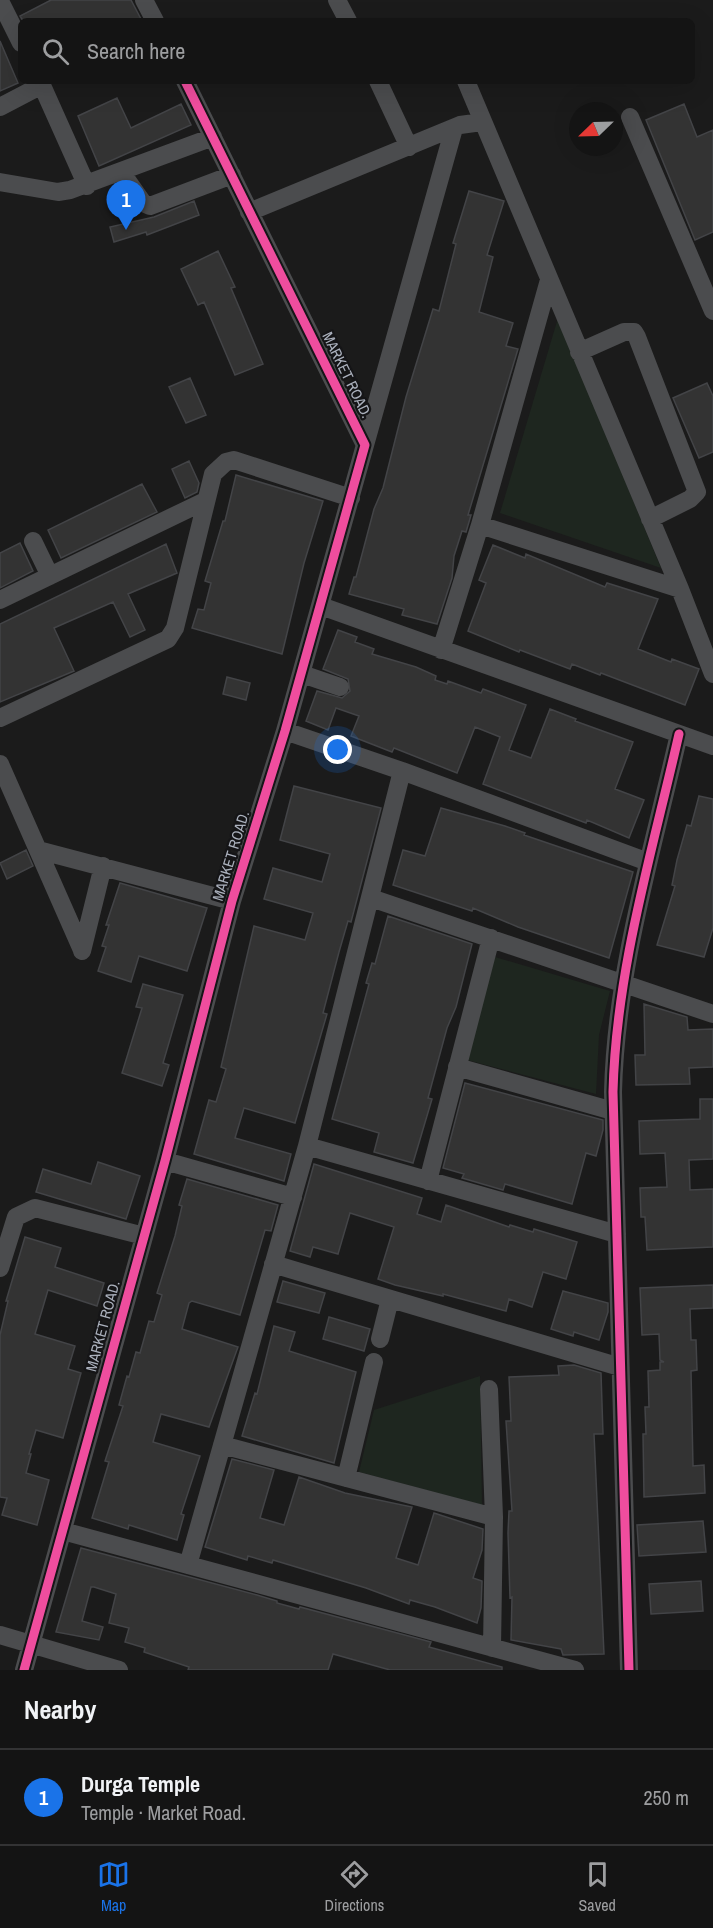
<!DOCTYPE html>
<html lang="en">
<head>
<meta charset="utf-8">
<style>
	body { margin:0; font-family:"Archivo Narrow",sans-serif; background:#1d1d1d; color:#f1f3f6 }
	.compass { position:absolute; left:569px; top:102px; width:54px; height:54px; border-radius:50%; background:#141414; box-shadow:0 6px 24px #0002; rotate:247deg }
	.you { position:absolute; left:338px; top:750px; width:21px; height:21px; margin:-15px; border:4px solid #fff; border-radius:50%; background:#1a73e8; box-shadow:0 0 0 9px #1a73e833 }
	.badge { display:grid; place-items:center; width:39px; height:39px; border-radius:50%; background:#1a73e8; color:#fff; font-size:20px; font-weight:700 }
	.pin { position:absolute; translate:-50% -50px; filter:drop-shadow(0 2px 3px #0008) }
	.pin::after { content:''; position:absolute; top:32px; width:21px; height:18px; background:inherit; clip-path:polygon(0 0,100% 0,50% 100%) }
	.list { margin:0; padding:0; list-style:none }
	h2 { display:flex; justify-content:space-between; align-items:center; height:78px; margin:0; padding:0 24px; font-size:26px }
	h2 small { font-size:20px; font-weight:400; color:#9d9ea0 }
	.list li { display:grid; grid-template-columns:39px 1fr auto; gap:18px; align-items:center; box-sizing:border-box; height:96px; padding:0 24px; border-top:2px solid #333334 }
	.list b { display:block; font-size:22px; white-space:nowrap }
	.list p { margin:0; font-size:20px; white-space:nowrap; color:#9d9ea0 }
	.list em { font-size:20px; font-style:normal; color:#9d9ea0 }
	.icon { flex:none; width:33px; height:33px; fill:none; stroke:currentColor; stroke-width:2; stroke-linecap:round; stroke-linejoin:round }
	.map { position:relative; flex:none; width:713px; height:1670px; overflow:hidden }
	.search { position:absolute; background:#141414; box-shadow:0 6px 24px #0002; left:18px; right:18px; top:18px; height:66px; display:flex; align-items:center; gap:15px; box-sizing:border-box; padding:0 21px; border-radius:9px; color:#9d9ea0; font-size:22px }
	.sheet { height:174px; background:#141414 }
	nav { display:flex; justify-content:space-around; align-items:center; box-sizing:border-box; height:84px; border-top:2px solid #333334; background:#141414; font-size:16px; color:#9d9ea0 }
	nav a { display:grid; justify-items:center; gap:3px }
	nav .on { color:#1a73e8 }
	.map>svg:first-child { display:block }
</style>
</head>
<body>
<div class="map">
<svg width="713" height="1670" viewBox="0 0 713 1670">
	<rect width="100%" height="100%" fill="#1b1b1b"/>
	<path fill="#1e261f" d="M558,318L661,568L500,513Z
		M495,957L610,991L599,1035L596,1094L467,1060Z
		M480,1376L482,1505L359,1472L374,1410Z"/>
	<path fill="#333" stroke="#434447" stroke-width="1.5" d="M51,0H131L142,21H23L20,16Z
		M0,41L18,83L0,91Z
		M117,98L131,128L181,104L191,125L99,166L78,116Z
		M684,104L697,137L713,130V232L695,240L646,120Z
		M469,191L504,201L487,255L493,257L479,312L513,323L506,346L518,349L468,515H471L469,522L466,532L462,531L454,556L452,578L437,624L402,615L404,609L349,594L354,577H356L374,509L383,488L406,397L433,309L439,311L456,244L453,243Z
		M194,201L199,215L147,235L146,232L114,242L110,227L154,217Z
		M218,251L235,287L231,288L263,364L235,375L204,302L198,305L181,269Z
		M190,378L206,415L186,423L169,387Z
		M707,383L713,396V452L699,458L673,398Z
		M189,461L199,483L197,492L185,498L172,469Z
		M236,475L323,501L304,563L282,654L192,628L198,609L204,610L211,583L205,581L223,521H225Z
		M142,484L157,512L61,558L48,530Z
		M20,543L33,571L0,588V553Z
		M166,544L177,573L128,594L145,630L130,637L113,602L54,628L74,671L0,702V624Z
		M493,545L525,558L526,554L605,587L607,583L658,599L638,649L671,662L672,659L699,669L685,705L601,673L600,675L572,664L570,669L520,650L519,652L468,631L486,583L479,580Z
		M338,630L357,637L355,642L374,649L372,654L416,667L436,676L435,680L447,684L448,681L481,693L483,689L526,705L509,750L531,758L550,709L576,719L575,721L633,742L615,789L644,800L629,838L587,820L586,823L483,784L500,737L475,727L457,773L394,748L392,752L351,736L359,716L336,708L328,730L306,721L317,691L342,698L350,691L348,679L323,669Z
		M227,677L250,683L246,700L223,694Z
		M294,786L381,808L351,922L348,921L339,952L323,1013L327,1014L295,1123L244,1108L235,1138L291,1154L284,1181L194,1154L209,1100L216,1102L226,1069L221,1067L254,926L305,940L313,913L264,899L273,868L322,882L330,854L280,840Z
		M699,796L713,799V928L704,957L657,945L675,886L672,885L677,860L687,825L691,826Z
		M441,808L505,826L525,833L524,835L633,872L609,958L518,927L473,908L472,911L393,885L403,850L425,856Z
		M26,850L33,866L7,879L0,863Z
		M120,883L207,908L187,971L139,956L131,982L98,971L106,947L102,946L109,925H106Z
		M388,916L472,944L456,1007L447,1028L428,1098L432,1099L413,1163L374,1152L379,1133L332,1119L369,984L366,983L372,963L375,964Z
		M143,984L183,995L163,1063L169,1065L162,1086L122,1073L142,1008L136,1007Z
		M644,1004L687,1017L688,1030L713,1029V1067L689,1068L690,1084L636,1085L635,1055H645Z
		M465,1083L603,1120V1130L596,1156L586,1153L572,1204L505,1184L503,1190L462,1178L464,1174L443,1168Z
		M700,1099H713V1159L689,1160L690,1190L713,1189V1247L647,1250L645,1217H641L640,1188L667,1187L665,1153L640,1154L639,1121L700,1119Z
		M98,1162L140,1176L126,1219L36,1192L43,1169L91,1184Z
		M314,1164L422,1198L417,1214L441,1222L446,1205L509,1227L510,1225L533,1232L534,1229L577,1242L566,1279L543,1272L532,1307L509,1299L506,1311L443,1294V1296L395,1285L378,1279L394,1227L350,1213L338,1254L313,1247L310,1257L290,1251Z
		M187,1179L278,1205L271,1231L265,1230L240,1315L192,1301L189,1303L182,1329L238,1347L209,1427L161,1414L153,1442L200,1456L181,1514L184,1515L177,1540L129,1525L128,1529L92,1518L109,1462L105,1461L123,1406L119,1405L127,1376L129,1377L136,1352L140,1353L149,1321L154,1322L162,1295L157,1293L175,1236L182,1206L179,1205Z
		M25,1237L61,1248L55,1267L104,1283L97,1306L48,1290L35,1334L75,1346L68,1369L81,1373L63,1438L36,1430L29,1454H31L26,1473L49,1480L37,1525L2,1515L7,1498L0,1497V1335L8,1301H6Z
		M283,1281L325,1293L319,1313L277,1302Z
		M713,1285V1308L690,1309L691,1340H696L697,1370L691,1371L693,1466L704,1465L705,1493L644,1497L643,1434H646L645,1407H649L648,1371L660,1370V1362H664L660,1360L659,1334L642,1335L640,1288Z
		M563,1291L608,1303V1312L599,1340L574,1332L573,1336L551,1329Z
		M329,1317L370,1329L364,1351L323,1339Z
		M274,1326L295,1332L289,1351L356,1372L334,1463L242,1436L255,1393L257,1394Z
		M574,1365L601,1373L603,1434H594L604,1654L563,1655L561,1649L511,1640L512,1597L510,1598L508,1533L509,1511H512L506,1421H511L509,1377L559,1375L558,1366Z
		M232,1459L274,1470L260,1518L284,1525L299,1477L345,1493L412,1507L396,1558L418,1565L434,1513L483,1529L482,1550L473,1578L482,1581L481,1608L477,1623L435,1607L410,1600L409,1604L366,1588L273,1560L272,1563L248,1556L247,1560L205,1547Z
		M703,1521L706,1552L639,1556L637,1525Z
		M81,1548L257,1595L277,1601V1603L299,1609L300,1607L431,1642L429,1647L502,1667V1670H390L333,1654L328,1670H188L189,1667L144,1652L145,1648L125,1642L129,1628L109,1623L116,1594L94,1587H91L82,1621L103,1627L99,1640L56,1632Z
		M701,1581L703,1611L651,1614L649,1584Z"/>
	<g fill="none" stroke-linecap="round" stroke-linejoin="round">
		<path stroke="#4b4c4e" stroke-width="18" d="M144,0L155,21
			M337,0L348,21
			M0,1L21,43
			M40,81L87,186
			M378,81L409,147
			M466,81L680,589L713,674
			M0,107L42,85
			M630,117L713,311
			M122,173L143,203L150,206L232,175
			M0,182L58,192L70,190L213,137
			M249,212L460,125L482,122
			M579,352L624,332H634L637,337L697,492L690,499L650,519
			M365,445L454,128
			M480,525L680,589
			M33,541L50,576
			M0,600L205,501
			M321,606L713,746
			M441,650L480,525L549,280
			M302,674L340,687
			M0,718L168,639L175,628L213,474L226,462L234,460L351,498
			M285,731L402,771L648,862
			M0,764L82,950
			M38,850L232,901
			M371,898L713,1014
			M82,951L103,866
			M457,1067L613,1111
			M307,1146L617,1234
			M165,1161L293,1197
			M428,1181L491,938
			M273,1264L620,1367
			M0,1268L16,1217L35,1208L144,1236
			M380,1339L390,1299
			M489,1389L494,1517L492,1648
			M222,1445L494,1517
			M346,1478L374,1362
			M63,1531L575,1670
			M188,1565L307,1146L402,771
			M0,1635L119,1670
			M24,1670L165,1161L232,901L285,731L365,445L185,81
			M629,1670L613,1092C616,970 652,853 679,734"/>
		<g stroke="#151517" stroke-width="13">
			<path id="cycleway" d="M24,1670L165,1161L232,901L285,731L365,445L185,81
				M629,1670L613,1092C616,970 652,853 679,734"/>
		</g>
		<use href="#cycleway" stroke="#ef4d9e" stroke-width="9"/>
	</g>
	<g text-anchor="middle" stroke-width="4.5" stroke-linejoin="round" paint-order="stroke">
		<g font-size="15" fill="#abb1bd" stroke="#151517">
			<text transform="translate(347 375) rotate(64)" y="5">MARKET ROAD.</text>
			<text transform="translate(231 856) rotate(-73)" y="5">MARKET ROAD.</text>
			<text transform="translate(103 1326) rotate(-75)" y="5">MARKET ROAD.</text>
		</g>
	</g>
</svg>
<svg class="compass" viewBox="-18 -18 36 36"><path d="M0-13l5 13h-10z" fill="#e53935"/><path d="M0 13l5-13h-10z" fill="#9d9ea0"/></svg>
<div class="you"></div>
<div class="pin badge" style="left:126px;top:230px">1</div>
<div class="search"><svg class="icon" aria-label="search" viewBox="0 0 24 24"><circle cx="10" cy="10" r="6"/><path d="M15 15l6 6"/></svg>Search here</div>
</div>
<section class="sheet">
<h2>Nearby<small></small></h2>
<ul class="list">
<li><span class="badge">1</span><div><b>Durga Temple</b><p>Temple · Market Road.</p></div><em>250 m</em></li>
</ul>
</section>
<nav>
<a class="on"><svg class="icon" aria-label="map" viewBox="0 0 24 24"><path d="M3 6l6-2 6 2 6-2v14l-6 2-6-2-6 2zM9 4v14M15 6v14"/></svg>Map</a>
<a><svg class="icon" aria-label="directions" viewBox="0 0 24 24"><path d="M12 3l9 9-9 9-9-9zM9 14v-3h6M13 9l2 2-2 2"/></svg>Directions</a>
<a><svg class="icon" aria-label="saved" viewBox="0 0 24 24"><path d="M7 4h10v16l-5-4-5 4z"/></svg>Saved</a>
</nav>
</body>
</html>
